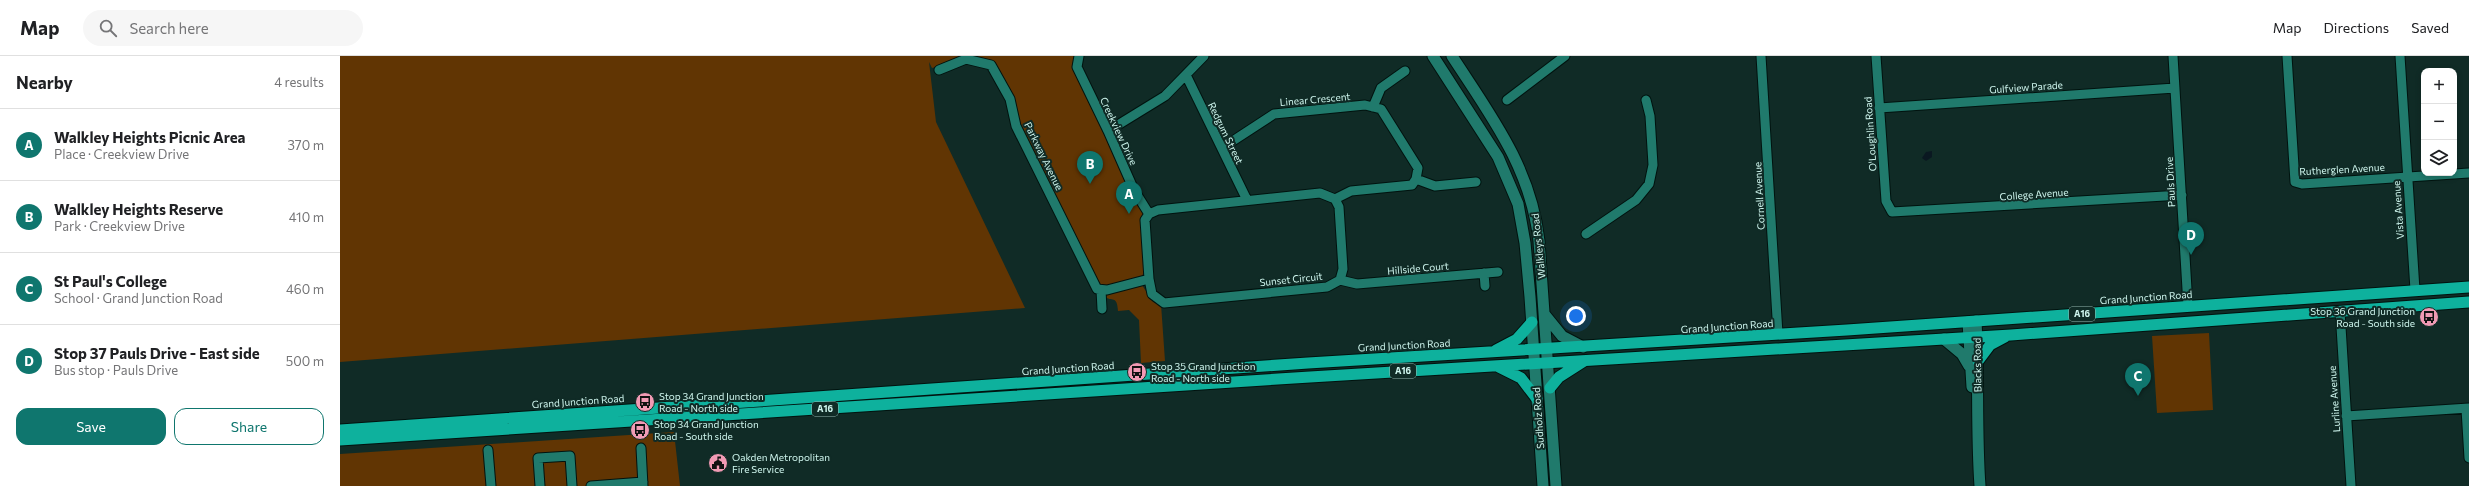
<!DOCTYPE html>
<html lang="en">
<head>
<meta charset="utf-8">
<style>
	body { margin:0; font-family:Commissioner,sans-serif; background:#f6f6f6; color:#202124 }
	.controls { position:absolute; right:12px; top:12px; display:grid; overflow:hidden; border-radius:8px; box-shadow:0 2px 6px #0003 }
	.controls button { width:36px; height:36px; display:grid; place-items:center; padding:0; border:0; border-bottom:1px solid #e0e0e0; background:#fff; color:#202124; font:20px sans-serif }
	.you { position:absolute; left:1236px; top:260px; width:14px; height:14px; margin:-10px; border:3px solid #fff; border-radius:50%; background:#1a73e8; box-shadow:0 0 0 6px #1a73e833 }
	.badge { display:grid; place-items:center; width:26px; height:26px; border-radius:50%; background:#0f766e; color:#fff; font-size:13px; font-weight:700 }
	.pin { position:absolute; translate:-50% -33px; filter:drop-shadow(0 1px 2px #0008) }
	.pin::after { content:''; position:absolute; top:21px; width:14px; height:12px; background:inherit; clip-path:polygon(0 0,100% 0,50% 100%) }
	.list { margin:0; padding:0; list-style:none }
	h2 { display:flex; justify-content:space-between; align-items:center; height:52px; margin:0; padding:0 16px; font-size:17px }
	h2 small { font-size:13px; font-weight:400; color:#757577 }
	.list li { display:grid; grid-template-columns:26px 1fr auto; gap:12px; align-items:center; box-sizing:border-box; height:72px; padding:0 16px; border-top:1px solid #e0e0e0 }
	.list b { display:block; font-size:15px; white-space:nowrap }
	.list p { margin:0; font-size:13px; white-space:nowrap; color:#757577 }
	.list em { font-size:13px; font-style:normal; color:#757577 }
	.actions { display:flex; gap:8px; padding:12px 16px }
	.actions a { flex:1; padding:9px 0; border:1px solid #0f766e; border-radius:12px; text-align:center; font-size:14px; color:#0f766e }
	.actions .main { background:#0f766e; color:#fff }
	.icon { flex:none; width:22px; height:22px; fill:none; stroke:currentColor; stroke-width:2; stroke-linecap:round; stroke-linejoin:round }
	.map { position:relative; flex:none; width:2129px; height:430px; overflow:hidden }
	header { display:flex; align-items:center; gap:24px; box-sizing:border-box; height:56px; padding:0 20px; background:#fff; border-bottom:1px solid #e0e0e0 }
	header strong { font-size:19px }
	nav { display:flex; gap:22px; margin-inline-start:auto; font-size:14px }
	.search { width:280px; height:36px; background:#f6f6f6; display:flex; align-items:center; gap:10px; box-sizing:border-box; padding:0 14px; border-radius:22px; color:#757577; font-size:15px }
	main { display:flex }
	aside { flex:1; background:#fff }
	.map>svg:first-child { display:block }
</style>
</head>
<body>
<header>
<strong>Map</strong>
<div class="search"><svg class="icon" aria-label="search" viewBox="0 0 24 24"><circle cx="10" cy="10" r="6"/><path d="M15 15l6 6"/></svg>Search here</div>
<nav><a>Map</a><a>Directions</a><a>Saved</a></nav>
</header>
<main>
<aside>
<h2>Nearby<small>4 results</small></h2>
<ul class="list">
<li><span class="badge">A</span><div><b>Walkley Heights Picnic Area</b><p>Place · Creekview Drive</p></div><em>370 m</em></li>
<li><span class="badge">B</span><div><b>Walkley Heights Reserve</b><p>Park · Creekview Drive</p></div><em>410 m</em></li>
<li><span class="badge">C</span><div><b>St Paul's College</b><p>School · Grand Junction Road</p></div><em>460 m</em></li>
<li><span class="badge">D</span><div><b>Stop 37 Pauls Drive - East side</b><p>Bus stop · Pauls Drive</p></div><em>500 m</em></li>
</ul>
<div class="actions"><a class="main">Save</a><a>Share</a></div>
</aside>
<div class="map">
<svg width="2129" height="430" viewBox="0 0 2129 430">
	<rect width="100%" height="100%" fill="#102b26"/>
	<path fill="#613503" d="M0,0H739L737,11L809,158L805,214L801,222L767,230L758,227L651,9L625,3L592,12L589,6L596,66L685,252L0,306Z
		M802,229L813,246L821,248L825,305L801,307L799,264L789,254L778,255C777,238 772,247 764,240Z
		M1869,277L1873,354L1817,357L1812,280Z
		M334,376L340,430H0V398Z"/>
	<path fill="#0a1821" d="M1592,95V101L1586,105L1582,102L1586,96Z"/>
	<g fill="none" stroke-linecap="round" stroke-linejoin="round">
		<g stroke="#00130f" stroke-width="11">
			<path id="minor" d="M739,0L737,11L768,75L794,134L809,158
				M1421,0L1438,278
				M1536,0L1546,145L1552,156L1842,139
				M1833,0L1848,250
				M1947,0L1955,126L1962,128L2129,117
				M2060,0L2075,234
				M599,14L626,3L651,9L670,43L676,70L757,233L767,234L809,223
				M846,19L907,144
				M1167,44L1225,0
				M1033,51L1041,32L1065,15
				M1539,52L1835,32
				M768,75L825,40L864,0
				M882,92L934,58L1025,49L1041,53L1078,112L1076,123L1072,129L1011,135L995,143
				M1076,123L1095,130L1136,126
				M980,137L995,143L999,151L1003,213L1000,224L987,231L824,247L812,238L809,223L805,164L809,158L818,154Z
				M1246,178L1296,144L1309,128L1313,109L1310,60L1306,44
				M1144,217L1145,230
				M1000,224L1017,228L1158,216
				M761,234L762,253
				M2000,255L2011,430
				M2126,353L2129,402
				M2006,360L2129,352
				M301,392L303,430
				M148,394L151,430
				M200,430L198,402L230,400L232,430
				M251,430L303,426"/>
		</g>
		<g stroke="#00130f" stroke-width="13">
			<path id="tertiary" d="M1636,265C1639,320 1636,375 1640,430
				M1628,266L1632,331
				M1604,283L1622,298L1629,310"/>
		</g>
		<g stroke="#00130f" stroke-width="13">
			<path id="secondary" d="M1093,0L1158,101L1178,148L1185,187L1190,241L1203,430
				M1112,0C1151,60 1191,112 1199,185L1216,430
				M1205,259L1222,280L1243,291"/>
		</g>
		<g stroke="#00130f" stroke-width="13">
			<path id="trunk" d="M1156,294L1177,283L1192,266
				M1638,305L1650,289L1665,281
				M1159,311L1181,322L1197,343
				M1210,332L1219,321L1244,305
				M0,374L968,307L1507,274L2129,231
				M0,384L970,321L1671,279L2129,246"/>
		</g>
		<use href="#minor" stroke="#207a6c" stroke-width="9"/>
		<use href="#tertiary" stroke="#207a6c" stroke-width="11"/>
		<use href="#secondary" stroke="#207a6c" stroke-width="11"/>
		<use href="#trunk" stroke="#0eb19d" stroke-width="11"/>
	</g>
	<defs>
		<g id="bus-disc" transform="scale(1)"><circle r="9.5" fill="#f19ab4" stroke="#102b26"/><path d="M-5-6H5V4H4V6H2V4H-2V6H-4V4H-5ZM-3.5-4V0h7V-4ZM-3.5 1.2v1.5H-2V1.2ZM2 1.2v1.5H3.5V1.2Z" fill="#111"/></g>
		<g id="civic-disc" transform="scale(1)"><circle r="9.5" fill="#f19ab4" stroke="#102b26"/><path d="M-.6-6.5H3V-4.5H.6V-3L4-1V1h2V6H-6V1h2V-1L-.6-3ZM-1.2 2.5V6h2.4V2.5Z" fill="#111"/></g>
	</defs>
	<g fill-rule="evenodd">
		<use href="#bus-disc" x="2089" y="261"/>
		<use href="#bus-disc" x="797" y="316"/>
		<use href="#bus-disc" x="305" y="346"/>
		<use href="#bus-disc" x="300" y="374"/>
		<use href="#civic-disc" x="378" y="407"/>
	</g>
	<g text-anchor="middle" stroke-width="4" stroke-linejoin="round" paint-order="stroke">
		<g fill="#102b26" stroke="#95b8b1" stroke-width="1">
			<rect x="1729" y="251" width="26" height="14" rx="3"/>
			<rect x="1050" y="308" width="26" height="14" rx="3"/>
			<rect x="472" y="346" width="26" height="14" rx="3"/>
		</g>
		<g font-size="9" font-weight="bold" fill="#cef5ed">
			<text x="1742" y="261">A16</text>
			<text x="1063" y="318">A16</text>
			<text x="485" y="356">A16</text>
		</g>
		<g font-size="10" fill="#cef5ed" stroke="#102b26">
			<text transform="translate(1686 31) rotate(-4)" y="4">Gulfview Parade</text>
			<text transform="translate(975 43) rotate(-5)" y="4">Linear Crescent</text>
			<text transform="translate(779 75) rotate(65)" y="4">Creekview Drive</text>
			<text transform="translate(886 77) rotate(64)" y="4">Redgum Street</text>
			<text transform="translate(1530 78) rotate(-94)" y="4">O'Loughlin Road</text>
			<text transform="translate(704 100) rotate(64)" y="4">Parkway Avenue</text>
			<text transform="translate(2002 113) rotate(-3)" y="4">Rutherglen Avenue</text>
			<text transform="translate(1830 126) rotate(-93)" y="4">Pauls Drive</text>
			<text transform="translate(1694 138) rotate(-4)" y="4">College Avenue</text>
			<text transform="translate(1419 140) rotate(-93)" y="4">Cornell Avenue</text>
			<text transform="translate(2058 154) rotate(-94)" y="4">Vista Avenue</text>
			<text transform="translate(1198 190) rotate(-96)" y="4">Walkleys Road</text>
			<text transform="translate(1078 212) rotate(-5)" y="4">Hillside Court</text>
			<text transform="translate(951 223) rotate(-6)" y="4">Sunset Circuit</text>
			<text transform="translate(1806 241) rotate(-4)" y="4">Grand Junction Road</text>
			<text transform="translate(1387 270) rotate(-4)" y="4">Grand Junction Road</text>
			<text transform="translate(1064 289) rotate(-3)" y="4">Grand Junction Road</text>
			<text transform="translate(1637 309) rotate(-91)" y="4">Blacks Road</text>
			<text transform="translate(728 312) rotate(-4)" y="4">Grand Junction Road</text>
			<text transform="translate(1994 343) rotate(-94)" y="4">Lurline Avenue</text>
			<text transform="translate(238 345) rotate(-4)" y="4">Grand Junction Road</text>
			<text transform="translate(1198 362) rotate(-94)" y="4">Sudholz Road</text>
		</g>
		<g font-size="10" fill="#cef5ed" stroke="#102b26" text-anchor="start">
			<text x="2075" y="259" text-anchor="end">Stop 36 Grand Junction<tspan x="2075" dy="12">Road - South side</tspan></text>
			<text x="811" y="314">Stop 35 Grand Junction<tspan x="811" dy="12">Road - North side</tspan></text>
			<text x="319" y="344">Stop 34 Grand Junction<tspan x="319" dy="12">Road - North side</tspan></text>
			<text x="314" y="372">Stop 34 Grand Junction<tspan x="314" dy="12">Road - South side</tspan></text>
			<text x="392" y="405">Oakden Metropolitan<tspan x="392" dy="12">Fire Service</tspan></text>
		</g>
	</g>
</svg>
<div class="controls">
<button>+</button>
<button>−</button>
<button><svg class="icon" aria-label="layers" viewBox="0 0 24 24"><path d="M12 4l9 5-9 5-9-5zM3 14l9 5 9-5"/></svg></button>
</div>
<div class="you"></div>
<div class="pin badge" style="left:789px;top:158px">A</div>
<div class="pin badge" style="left:750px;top:128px">B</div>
<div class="pin badge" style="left:1798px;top:340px">C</div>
<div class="pin badge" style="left:1851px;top:199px">D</div>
</div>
</main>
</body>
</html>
